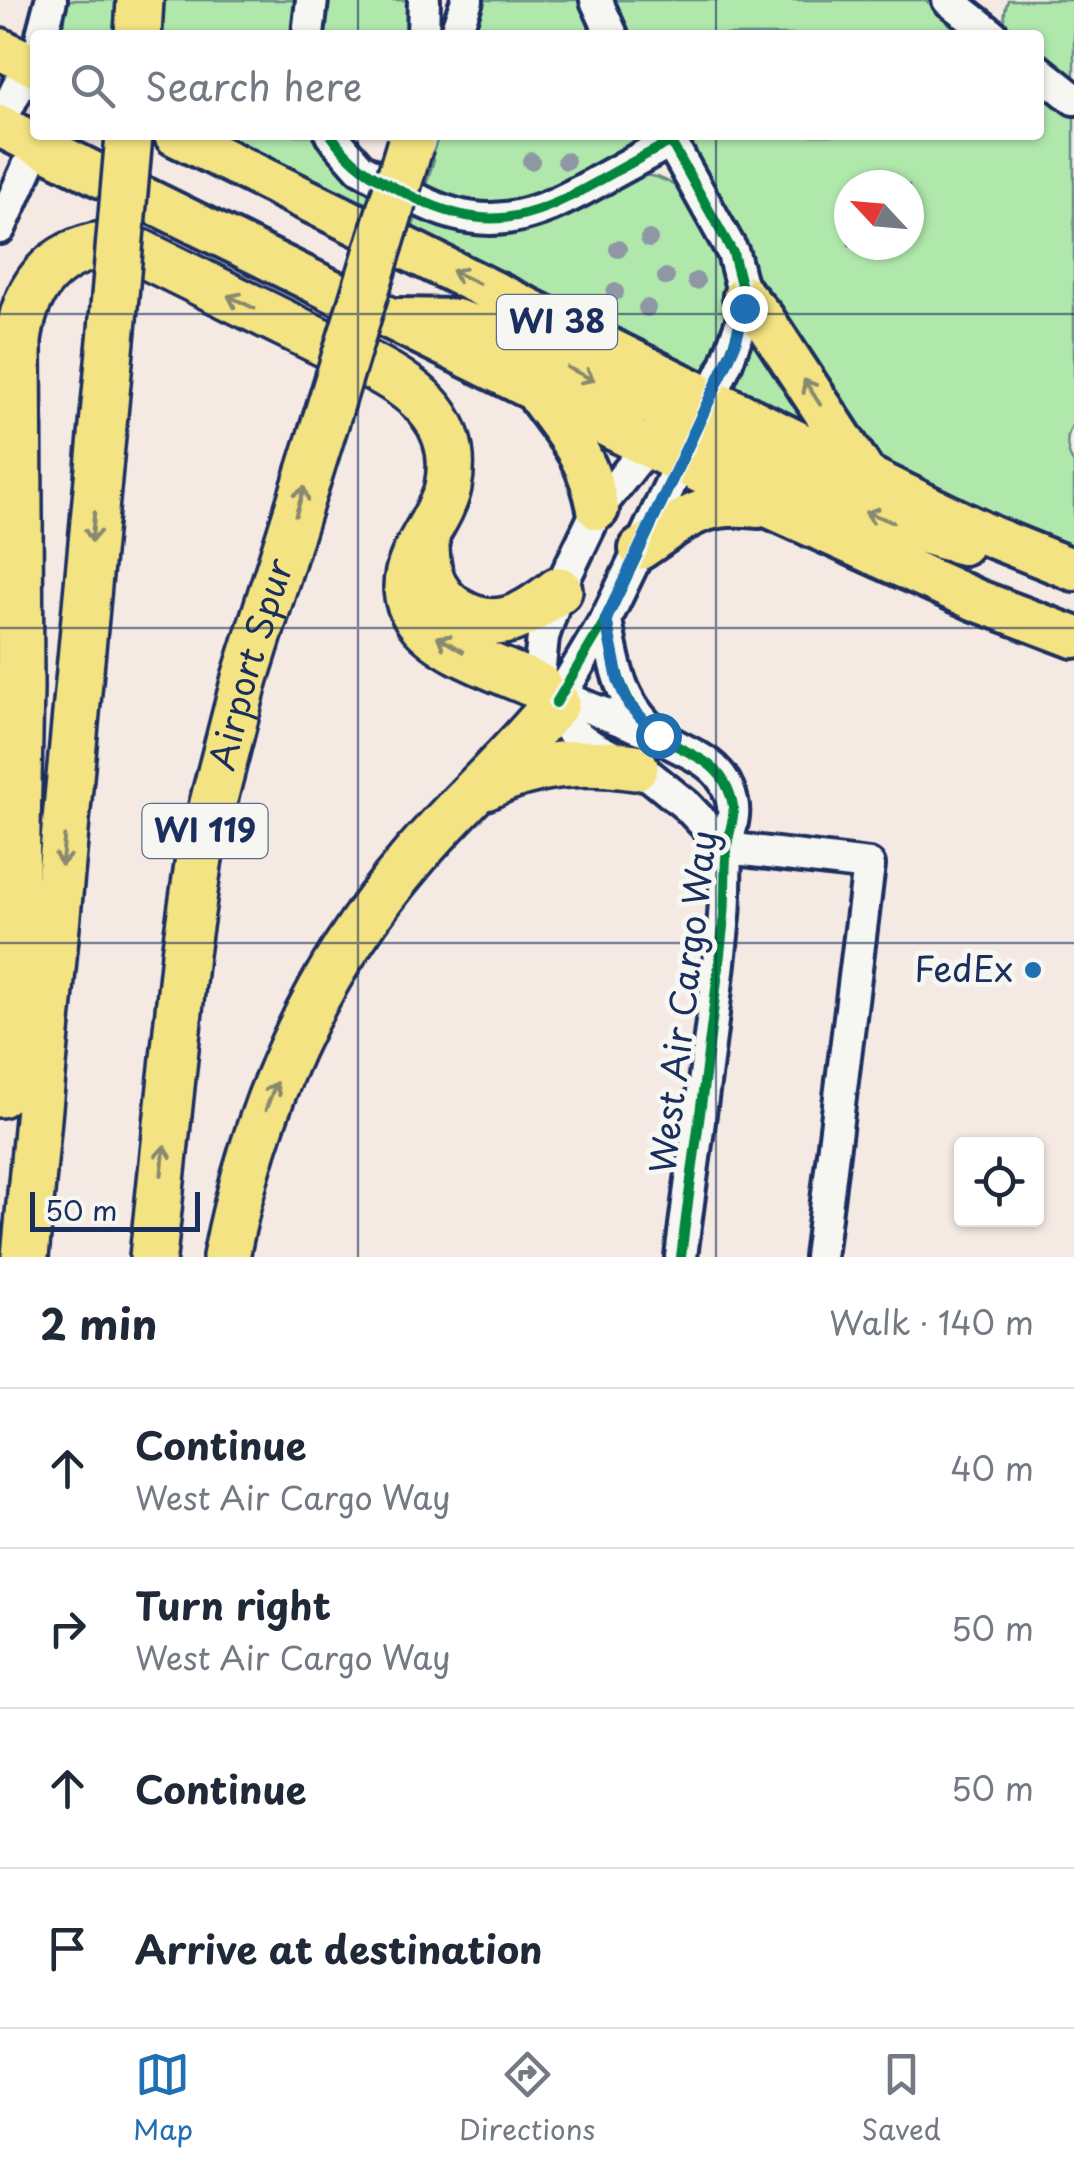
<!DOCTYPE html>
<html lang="en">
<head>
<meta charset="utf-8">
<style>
	body { margin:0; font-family:"Playpen Sans",sans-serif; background:#f2f2f3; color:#1f2937 }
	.controls { position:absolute; right:30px; bottom:30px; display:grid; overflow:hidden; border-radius:10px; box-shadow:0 2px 8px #0004 }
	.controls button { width:90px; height:90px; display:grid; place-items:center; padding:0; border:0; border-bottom:2px solid #e0e1e3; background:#fff; color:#1f2937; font:50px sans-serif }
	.compass { position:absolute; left:834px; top:170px; width:90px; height:90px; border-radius:50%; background:#fff; box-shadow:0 2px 8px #0004; rotate:296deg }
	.scale { position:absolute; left:30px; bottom:25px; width:170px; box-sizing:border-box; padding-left:10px; border:5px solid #1b2f5e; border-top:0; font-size:28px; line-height:35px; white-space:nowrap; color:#1b2f5e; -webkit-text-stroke:8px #f6f6f2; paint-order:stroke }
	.stop { position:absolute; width:30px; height:30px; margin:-22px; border:8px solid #1f6fb2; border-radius:50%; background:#fff }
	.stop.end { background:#1f6fb2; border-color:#fff; box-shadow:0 2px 10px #0008 }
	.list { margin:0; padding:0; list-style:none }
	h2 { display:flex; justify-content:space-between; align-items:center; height:130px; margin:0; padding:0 40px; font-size:42px }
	h2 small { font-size:32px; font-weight:400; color:#747a83 }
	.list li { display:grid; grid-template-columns:65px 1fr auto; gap:30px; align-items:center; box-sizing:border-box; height:160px; padding:0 40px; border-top:2px solid #e0e1e3 }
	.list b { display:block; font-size:38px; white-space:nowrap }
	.list p { margin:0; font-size:32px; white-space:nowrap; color:#747a83 }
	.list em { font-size:32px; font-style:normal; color:#747a83 }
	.icon { flex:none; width:55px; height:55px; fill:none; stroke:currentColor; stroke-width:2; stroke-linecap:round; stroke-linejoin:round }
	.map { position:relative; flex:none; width:1074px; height:1257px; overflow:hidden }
	.search { position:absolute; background:#fff; box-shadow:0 2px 8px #0004; left:30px; right:30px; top:30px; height:110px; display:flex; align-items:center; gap:25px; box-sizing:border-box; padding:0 35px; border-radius:10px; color:#747a83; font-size:38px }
	.sheet { height:770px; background:#fff }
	nav { display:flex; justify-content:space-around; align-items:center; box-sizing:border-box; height:140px; border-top:2px solid #e0e1e3; background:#fff; font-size:28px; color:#747a83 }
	nav a { display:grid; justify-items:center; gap:5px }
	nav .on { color:#1f6fb2 }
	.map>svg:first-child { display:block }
</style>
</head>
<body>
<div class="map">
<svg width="1074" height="1257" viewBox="0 0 1074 1257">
	<rect width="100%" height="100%" fill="#f5e9e3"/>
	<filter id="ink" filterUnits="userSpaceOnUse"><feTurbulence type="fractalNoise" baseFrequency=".01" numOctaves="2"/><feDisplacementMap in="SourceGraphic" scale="20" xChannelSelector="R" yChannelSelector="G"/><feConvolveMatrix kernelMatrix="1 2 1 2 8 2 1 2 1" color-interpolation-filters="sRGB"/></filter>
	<g filter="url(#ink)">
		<path fill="#b0e8ac" stroke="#668c85" stroke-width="2.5" fill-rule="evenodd" d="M64,0H116L113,35H58Z
			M161,0H300L296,35H163L164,27H160Z
			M324,0H410L408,35H317Z
			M485,0H583L596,35H473Z
			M609,0H925L970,35H626Z
			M1008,0H1074V79L1039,53V35C1012,35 997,32 1008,0Z
			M1039,88L1074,115V422C1065,437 1065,449 1074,464V548L1043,537L969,504L874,455L758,284L747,244L684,135H1039ZM849,185H909V245H849Z
			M222,135H320L373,188L367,207Z
			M439,135H647L645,141L548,197L477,207L424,191L434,160L431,158Z
			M640,175C674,176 682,192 697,219C728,271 743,317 703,370L412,229L418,211L444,222Z
			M755,329L817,426L735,387C735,373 750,346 755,329Z"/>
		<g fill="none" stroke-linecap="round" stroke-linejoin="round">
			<g stroke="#1b2f5e" stroke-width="38">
				<path id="minor" d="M596,0L612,35
					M948,0L993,35
					M42,35L51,0
					M308,35L312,0
					M423,35L424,0
					M455,35L467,0
					M1039,71L1074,99
					M0,123L35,52
					M331,135L360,168L379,179
					M417,199C485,235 533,218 595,183C620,169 646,155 671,141
					M0,228L42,135
					M648,446L598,509L559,590L543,637L538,686L556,703L559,719L572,732L592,746L650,776L687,806L727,848
					M606,619C613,663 620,704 657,734C680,752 715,757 728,789C739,815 730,822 727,848C724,870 726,894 724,916C713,1030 695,1144 681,1257
					M556,703L606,619L640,549L727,362L742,321L744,296L733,253L667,135
					M556,703L572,701L651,732
					M727,848L869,865L820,1257"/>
			</g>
			<g stroke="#1b2f5e" stroke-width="48">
				<path id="major" d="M0,49L35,66
					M0,126L102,177
					M175,135L364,228
					M144,198L343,296
					M403,247L932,508L992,537L1074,570
					M744,296L763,318L865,474
					M383,315L774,509L976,600L1074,637
					M399,319L456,320L507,337L624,395L653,404L680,405L710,397
					M540,398C570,439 588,457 598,509
					M648,446C663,432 673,429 693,433C784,469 867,522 963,544
					M640,549C685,519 701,500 758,507"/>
			</g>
			<g stroke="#1b2f5e" stroke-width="52">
				<g id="highway">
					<path d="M138,35L140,0"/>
					<path d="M139,252L328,345"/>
					<path d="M367,364C418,389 461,424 448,487C439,530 383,573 419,620C443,652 502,670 538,686"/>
					<path d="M426,542C426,558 427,574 435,588C449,613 483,628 511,619C529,613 544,601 559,590"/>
					<path d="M485,787C534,763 581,759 635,767"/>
					<path d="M0,1094L15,923L20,688L18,341C24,293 46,258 96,246"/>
					<path d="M25,1257L113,319"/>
					<path id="s1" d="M153,1257L185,954L199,858L245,678L326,420"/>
					<path d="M226,1257C255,1108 312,977 411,860C457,805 511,759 556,703"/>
				</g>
			</g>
			<use href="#minor" stroke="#f6f6f2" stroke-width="30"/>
			<use href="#major" stroke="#f4e382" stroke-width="40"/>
			<use href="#highway" stroke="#f4e382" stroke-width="45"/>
			<g stroke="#1b2f5e" stroke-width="52" stroke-linecap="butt">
				<path id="highway-bridge" d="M113,319L129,135
					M326,420L410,145"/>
			</g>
			<use href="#highway-bridge" stroke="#f4e382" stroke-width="45"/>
			<g stroke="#f6f6f2" stroke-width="16">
				<path id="cycleway" d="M331,135C353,167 376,178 409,195C485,233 526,222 597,182C621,168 646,155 671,141
					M606,619C613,663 620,704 657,734C680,752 715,757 728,789C739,815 730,822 727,848C724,870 726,894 724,916C713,1030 695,1144 681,1257
					M556,703L606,619L640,549L727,362L742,321L744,296L733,253L667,135"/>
			</g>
			<use href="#cycleway" stroke="#00873e" stroke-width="10"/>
		</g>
		<g fill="#8e97a3">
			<circle cx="531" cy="161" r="9"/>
			<circle cx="566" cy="161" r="9"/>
			<circle cx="649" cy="239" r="9"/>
			<circle cx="618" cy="249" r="9"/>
			<circle cx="666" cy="277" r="9"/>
			<circle cx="696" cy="281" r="9"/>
			<circle cx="615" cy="292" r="9"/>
			<circle cx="647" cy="308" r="9"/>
		</g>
		<defs><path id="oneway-shaft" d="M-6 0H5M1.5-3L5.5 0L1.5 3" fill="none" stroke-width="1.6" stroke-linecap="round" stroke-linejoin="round" transform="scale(2.5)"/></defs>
		<g stroke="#888970">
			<use href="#oneway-shaft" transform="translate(465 277) rotate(-154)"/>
			<use href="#oneway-shaft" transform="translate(241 302) rotate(-154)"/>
			<use href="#oneway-shaft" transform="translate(581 374) rotate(26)"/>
			<use href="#oneway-shaft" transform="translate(812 392) rotate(-123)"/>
			<use href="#oneway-shaft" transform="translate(300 501) rotate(-73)"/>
			<use href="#oneway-shaft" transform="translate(879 517) rotate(-160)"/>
			<use href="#oneway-shaft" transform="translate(93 527) rotate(95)"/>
			<use href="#oneway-shaft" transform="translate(450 644) rotate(-149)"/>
			<use href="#oneway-shaft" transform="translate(63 851) rotate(95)"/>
			<use href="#oneway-shaft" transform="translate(271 1096) rotate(-69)"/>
			<use href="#oneway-shaft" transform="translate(163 1160) rotate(-84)"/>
		</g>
	</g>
	<g fill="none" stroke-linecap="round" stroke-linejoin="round" filter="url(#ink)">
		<path stroke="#1f6fb2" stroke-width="12" d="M658,735L629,705L618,680L606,619L727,362L735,344L744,308"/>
	</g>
	<path fill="none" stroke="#1b2f5e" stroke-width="2.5" stroke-opacity="0.55" d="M358,0V35M716,0V35M358,135V1257M716,135V1257M0,314H1074M0,628H1074M0,943H1074"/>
	<circle fill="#1f6fb2" stroke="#f6f6f2" stroke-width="4" cx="1033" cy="970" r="10"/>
	<g text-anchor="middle" stroke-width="10" stroke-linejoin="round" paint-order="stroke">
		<g fill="#f6f6f2" stroke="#5d6b8a" stroke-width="2.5">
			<rect x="497" y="295" width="120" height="54" rx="8"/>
			<rect x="142.5" y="804" width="125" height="54" rx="8"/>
		</g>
		<g font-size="32" font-weight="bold" fill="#1b2f5e">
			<text x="557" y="333">WI 38</text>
			<text x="205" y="842">WI 119</text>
		</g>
		<g font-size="35" fill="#1b2f5e" stroke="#f6f6f2">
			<text dy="12" stroke="none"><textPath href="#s1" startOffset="602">Airport Spur</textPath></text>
			<text transform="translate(684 1002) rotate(-83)" y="12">West Air Cargo Way</text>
		</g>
		<g font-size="35" fill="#1b2f5e" stroke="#f6f6f2" text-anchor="end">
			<text x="1013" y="982">FedEx</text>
		</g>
	</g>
</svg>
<div class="controls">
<button><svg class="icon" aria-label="locate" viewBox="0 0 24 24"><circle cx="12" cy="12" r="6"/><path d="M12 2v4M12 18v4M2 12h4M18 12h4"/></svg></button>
</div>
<svg class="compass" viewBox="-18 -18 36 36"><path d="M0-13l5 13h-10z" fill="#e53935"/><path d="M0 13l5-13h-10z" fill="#747a83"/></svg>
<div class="scale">50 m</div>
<div class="stop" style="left:658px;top:735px"></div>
<div class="stop end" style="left:744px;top:308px"></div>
<div class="search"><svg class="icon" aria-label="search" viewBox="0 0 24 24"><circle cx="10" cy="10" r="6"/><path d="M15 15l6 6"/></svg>Search here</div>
</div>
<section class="sheet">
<h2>2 min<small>Walk · 140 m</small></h2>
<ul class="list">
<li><svg class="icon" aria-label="ahead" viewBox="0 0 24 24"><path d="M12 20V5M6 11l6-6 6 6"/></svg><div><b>Continue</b><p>West Air Cargo Way</p></div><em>40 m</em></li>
<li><svg class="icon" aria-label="right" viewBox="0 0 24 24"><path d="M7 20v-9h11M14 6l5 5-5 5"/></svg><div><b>Turn right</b><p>West Air Cargo Way</p></div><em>50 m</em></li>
<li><svg class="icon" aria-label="ahead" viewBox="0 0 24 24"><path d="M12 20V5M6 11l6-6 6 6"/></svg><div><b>Continue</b></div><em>50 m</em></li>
<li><svg class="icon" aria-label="arrive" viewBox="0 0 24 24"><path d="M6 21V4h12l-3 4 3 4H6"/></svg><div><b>Arrive at destination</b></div></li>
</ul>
</section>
<nav>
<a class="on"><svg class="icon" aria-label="map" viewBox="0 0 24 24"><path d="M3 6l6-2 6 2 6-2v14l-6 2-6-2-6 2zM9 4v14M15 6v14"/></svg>Map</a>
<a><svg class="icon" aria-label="directions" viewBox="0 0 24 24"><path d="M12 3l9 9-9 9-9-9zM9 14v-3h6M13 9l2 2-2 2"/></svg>Directions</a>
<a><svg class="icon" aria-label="saved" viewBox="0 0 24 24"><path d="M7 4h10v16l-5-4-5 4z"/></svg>Saved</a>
</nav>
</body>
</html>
